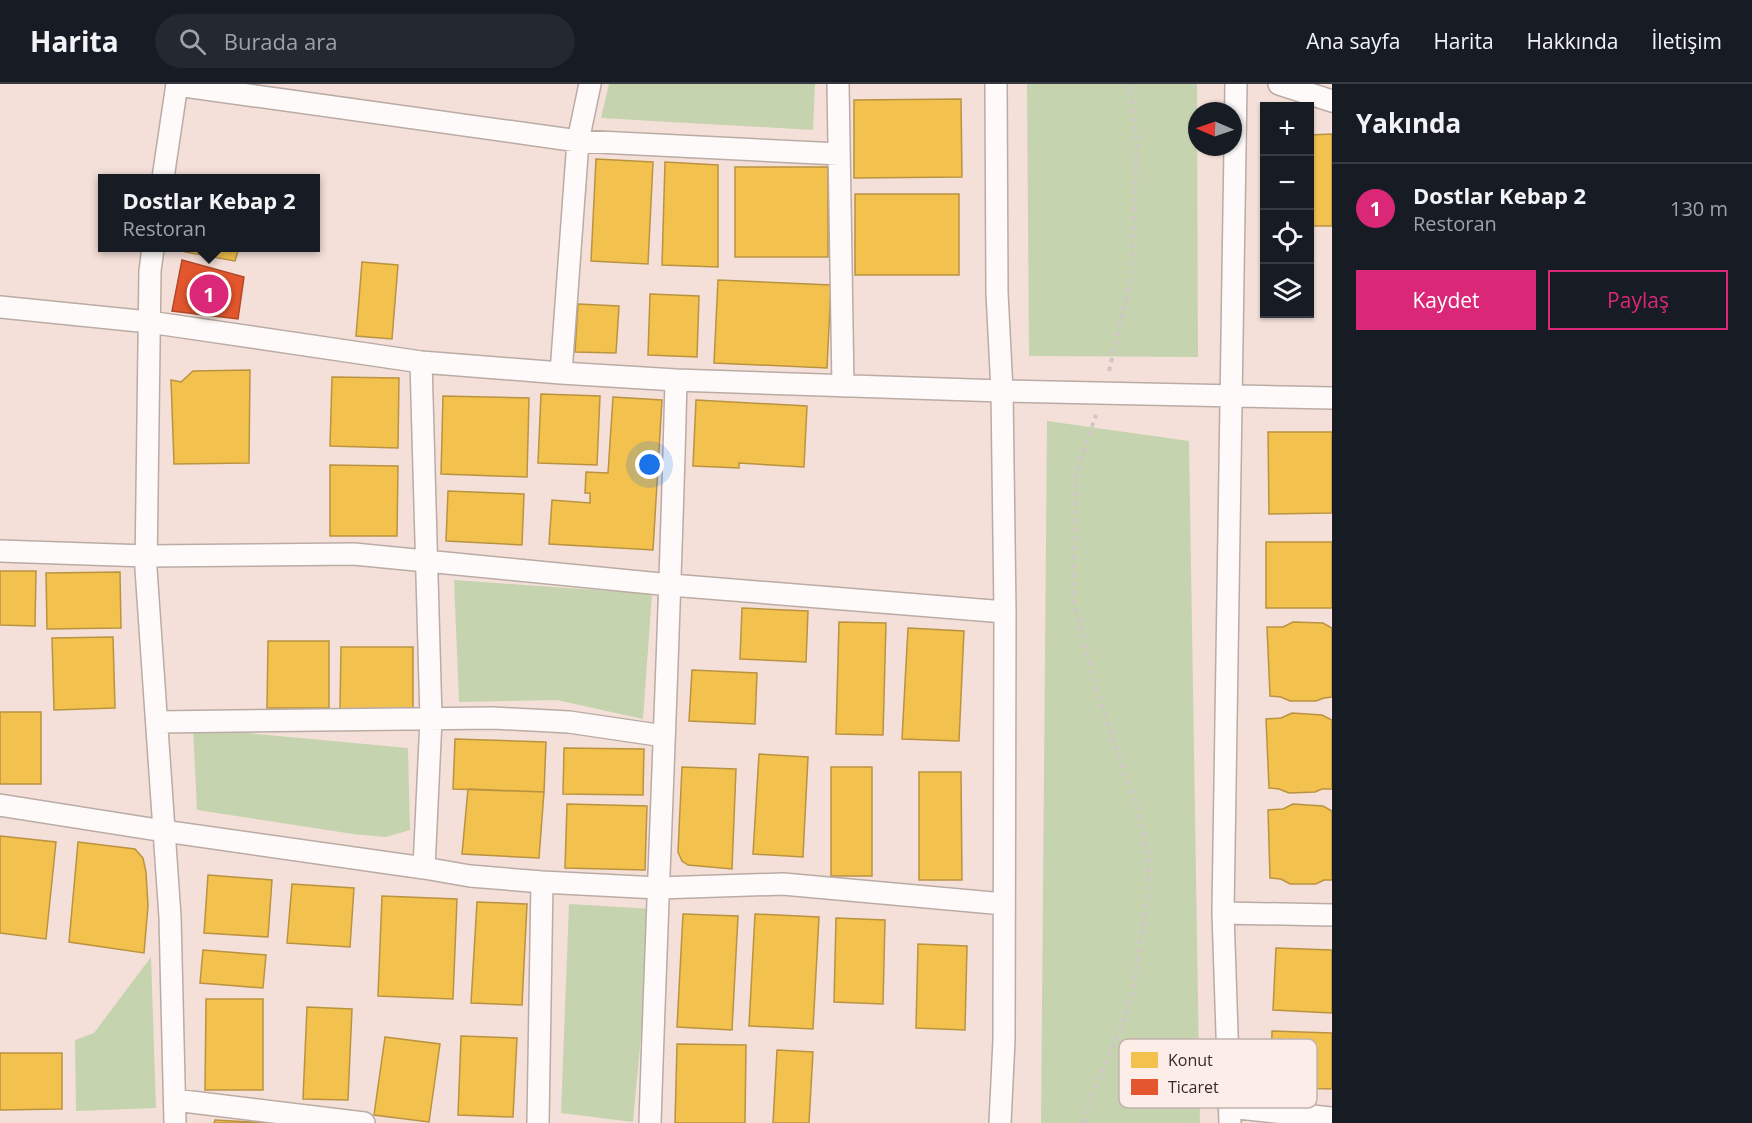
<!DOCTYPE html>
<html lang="tr">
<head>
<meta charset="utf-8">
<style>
	body { margin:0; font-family:"Open Sans",sans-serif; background:#242831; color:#f1f3f6 }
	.controls { position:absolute; right:18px; top:18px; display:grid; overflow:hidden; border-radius:0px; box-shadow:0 2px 4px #0004 }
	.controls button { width:54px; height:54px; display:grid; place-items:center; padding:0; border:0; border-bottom:2px solid #363941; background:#171b24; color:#f1f3f6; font:30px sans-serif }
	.compass { position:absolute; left:1188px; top:18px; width:54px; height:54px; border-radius:50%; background:#171b24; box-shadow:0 2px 4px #0004; rotate:272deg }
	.you { position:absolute; left:650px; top:381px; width:21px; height:21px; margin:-15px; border:4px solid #fff; border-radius:50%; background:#1a73e8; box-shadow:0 0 0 9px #1a73e833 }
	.badge { display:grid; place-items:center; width:39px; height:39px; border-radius:50%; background:#db2777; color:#fff; font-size:20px; font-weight:700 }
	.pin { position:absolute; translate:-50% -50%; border:3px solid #fff; box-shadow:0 2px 6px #0006 }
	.popup { position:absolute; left:98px; top:90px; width:222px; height:78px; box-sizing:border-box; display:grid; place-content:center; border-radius:0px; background:#171b24; filter:drop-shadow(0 2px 4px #0005); font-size:20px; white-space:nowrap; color:#9ea1a6 }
	.popup b { font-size:22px; color:#f1f3f6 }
	.popup::after { content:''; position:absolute; left:50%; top:100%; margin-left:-12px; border:12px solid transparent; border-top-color:#171b24 }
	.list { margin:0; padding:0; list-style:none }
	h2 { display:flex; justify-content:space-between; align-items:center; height:78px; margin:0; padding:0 24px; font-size:26px }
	h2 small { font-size:20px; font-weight:400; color:#9ea1a6 }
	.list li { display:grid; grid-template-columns:39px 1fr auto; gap:18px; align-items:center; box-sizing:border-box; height:90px; padding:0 24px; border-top:2px solid #363941 }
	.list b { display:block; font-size:22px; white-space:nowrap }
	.list p { margin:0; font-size:20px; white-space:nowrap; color:#9ea1a6 }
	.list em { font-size:20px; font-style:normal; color:#9ea1a6 }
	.actions { display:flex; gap:12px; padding:18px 24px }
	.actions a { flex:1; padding:14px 0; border:2px solid #db2777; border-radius:0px; text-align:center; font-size:21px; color:#db2777 }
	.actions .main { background:#db2777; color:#fff }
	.icon { flex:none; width:33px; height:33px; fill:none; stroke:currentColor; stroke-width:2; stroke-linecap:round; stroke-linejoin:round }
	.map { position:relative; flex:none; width:1332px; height:1039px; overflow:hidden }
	header { display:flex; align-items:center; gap:36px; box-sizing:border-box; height:84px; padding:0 30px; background:#171b24; border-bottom:2px solid #363941 }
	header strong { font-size:28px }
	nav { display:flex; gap:33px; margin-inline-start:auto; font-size:21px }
	.search { width:420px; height:54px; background:#242831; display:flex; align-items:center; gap:15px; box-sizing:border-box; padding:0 21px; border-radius:33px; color:#9ea1a6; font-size:22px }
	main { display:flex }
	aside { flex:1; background:#171b24 }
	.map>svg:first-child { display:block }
</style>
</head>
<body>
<header>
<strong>Harita</strong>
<div class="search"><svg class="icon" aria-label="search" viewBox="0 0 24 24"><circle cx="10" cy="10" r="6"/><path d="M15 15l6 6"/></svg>Burada ara</div>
<nav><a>Ana sayfa</a><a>Harita</a><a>Hakkında</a><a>İletişim</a></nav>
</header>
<main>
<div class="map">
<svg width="1332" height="1039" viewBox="0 0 1332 1039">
	<rect width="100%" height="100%" fill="#f4e0d8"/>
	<path fill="#c6d3af" d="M609,0H815L813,46L601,34Z
		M1027,0H1197L1198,273L1029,272Z
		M1047,337L1189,357L1200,1039H1041Z
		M454,496L652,510L643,635L557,616L459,618Z
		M193,644L408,664L410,746L386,753L353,750L197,726Z
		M569,820L653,825L633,1038L561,1029Z
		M151,873L156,1024L76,1027L75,956L94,949Z"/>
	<path fill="#f2c14e" stroke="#ba9341" stroke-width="1.5" d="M961,15L962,93L854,94V16Z
		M1332,50V142H1310V51Z
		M596,75L653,78L648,180L591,177Z
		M665,78L718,81V183L662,181Z
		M735,83H828V173H735Z
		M855,110H959V191H855Z
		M186,164H239L235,177L185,168Z
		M362,178L398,181L392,255L356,252Z
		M718,196L831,201L827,284L714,279Z
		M650,210L699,212L697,273L648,271Z
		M578,220L619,222L616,269L575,268Z
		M250,286L249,379L174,380L171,296L181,298L193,287Z
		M332,293L399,294L398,364L330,362Z
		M541,310L600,312L597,381L538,379Z
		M443,312L529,314L527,393L441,390Z
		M613,313L662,316L653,466L549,460L552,416L590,419V409H585L586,388L608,389Z
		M696,316L807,322L804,383L739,379V384L693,382Z
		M1268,348H1332V429L1269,430Z
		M330,381L398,382L397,452H330Z
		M448,407L524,410L522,461L446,457Z
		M1266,458H1332V524H1266Z
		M0,487H36L35,542L0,541Z
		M120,488L121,544L47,545L46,489Z
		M742,524L808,527L806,578L740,575Z
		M839,538L886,539L883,651L836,650Z
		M1293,538L1323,539L1332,544V613L1324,614L1316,617H1290L1281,613L1270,612L1267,543H1283Z
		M908,544L964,547L959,657L902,655Z
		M113,553L115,624L54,626L52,554Z
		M268,557H329V624H267Z
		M341,563H413V626H340Z
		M692,586L757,589L755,640L689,637Z
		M0,628H41V700H0Z
		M1292,629L1322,631L1332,636V705H1322L1315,708L1289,709L1279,705L1269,704L1266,635L1281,634Z
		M455,655L546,658L544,708L453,705Z
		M564,664L644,665L643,711L563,710Z
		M759,670L808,673L803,773L753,770Z
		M682,683L736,685L732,785L688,781L682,777L678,768Z
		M831,683H872V792H831Z
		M919,688H961L962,796H919Z
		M468,705L544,708L539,774L462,770Z
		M567,720L647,722L645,786L565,784Z
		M1293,720L1323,722L1332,727V796H1324L1316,800H1290L1281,795L1270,794L1268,726L1283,725Z
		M0,752L56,758L46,855L0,849Z
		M78,758L135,765L143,774L146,788L148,822L144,869L69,858Z
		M208,791L272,796L268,853L204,849Z
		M292,800L354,804L350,863L287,859Z
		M382,812L457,815L453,915L378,912Z
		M477,818L527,820L522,921L471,919Z
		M683,830L738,832L732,946L677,943Z
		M755,830L819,833L813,945L749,942Z
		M836,834L885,836L883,920L834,918Z
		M918,860L967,862L965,946L916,944Z
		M1276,864L1332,866V929L1273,926Z
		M203,866L266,871L263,904L200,899Z
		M206,915H263V1006H205Z
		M307,923L352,925L348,1016L303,1015Z
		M1272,947L1332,949V1005L1271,1003Z
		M461,952L517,954L513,1033L458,1031Z
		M385,953L440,960L429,1038L374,1031Z
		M677,960L746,961L745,1039H675Z
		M777,966L813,968L809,1039H773Z
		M0,969H62V1025L0,1026Z
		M215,1036L267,1039H214Z"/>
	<path fill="#e4572e" stroke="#b0492b" stroke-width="1.5" d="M182,176L244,193L238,235L172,227Z"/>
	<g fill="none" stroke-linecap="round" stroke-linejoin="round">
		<g stroke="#baaba5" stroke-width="24">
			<path id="minor" d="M838,0L843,302
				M996,0L997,209L1002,307L1005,528L1004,956L1000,1039
				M1279,0L1332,17
				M177,1L578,57L839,70
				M163,94L177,0
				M153,164L150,187L146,485L170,833L175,1039
				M0,223L149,238L421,278L561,289L676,296L1002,307L1332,314
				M421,278L431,635L424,784
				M561,289L578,57L590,0
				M0,467L146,472L354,470L671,501L1005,528
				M157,638L493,634L569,638L664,652
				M0,721L164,747L424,784L470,792L542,798L658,804L783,800L1004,820
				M1223,829L1332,831
				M175,1016L364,1039
				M1229,1023L1332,1034
				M538,1039L542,798
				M650,1039C658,791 670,544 676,296
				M1230,1039L1223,829L1236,0"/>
		</g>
		<path stroke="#cec7c4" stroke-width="4" stroke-dasharray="4.5 4.5" stroke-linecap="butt" d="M1109,287L1131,194L1137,59L1129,0
			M1084,1039L1090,1014L1120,946L1133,904L1146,825L1149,777L1139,730L1096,605L1073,514L1077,386L1096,331"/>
		<use href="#minor" stroke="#fdfaf9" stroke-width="21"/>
	</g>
	<rect x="1119" y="955" width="198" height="69" rx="9" fill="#fcede8" stroke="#c1b2ad" stroke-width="1.5"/>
	<rect x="1131" y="968" width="27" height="16" fill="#f2c14e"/>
	<rect x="1131" y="995" width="27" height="16" fill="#e4572e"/>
	<g font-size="16" fill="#362924">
		<text x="1168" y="982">Konut</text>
		<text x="1168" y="1009">Ticaret</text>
	</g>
</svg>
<div class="controls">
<button>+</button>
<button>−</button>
<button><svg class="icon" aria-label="locate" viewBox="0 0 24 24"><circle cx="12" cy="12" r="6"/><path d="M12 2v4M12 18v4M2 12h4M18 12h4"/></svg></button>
<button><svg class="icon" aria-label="layers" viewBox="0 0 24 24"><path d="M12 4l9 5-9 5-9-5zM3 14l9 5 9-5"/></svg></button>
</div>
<svg class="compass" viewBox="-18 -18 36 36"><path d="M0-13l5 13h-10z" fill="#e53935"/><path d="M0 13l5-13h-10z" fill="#9ea1a6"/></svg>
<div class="you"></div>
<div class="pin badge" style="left:209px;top:210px">1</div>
<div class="popup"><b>Dostlar Kebap 2</b>Restoran</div>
</div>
<aside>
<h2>Yakında<small></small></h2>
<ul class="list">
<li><span class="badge">1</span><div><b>Dostlar Kebap 2</b><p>Restoran</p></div><em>130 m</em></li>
</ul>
<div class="actions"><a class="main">Kaydet</a><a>Paylaş</a></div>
</aside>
</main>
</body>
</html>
